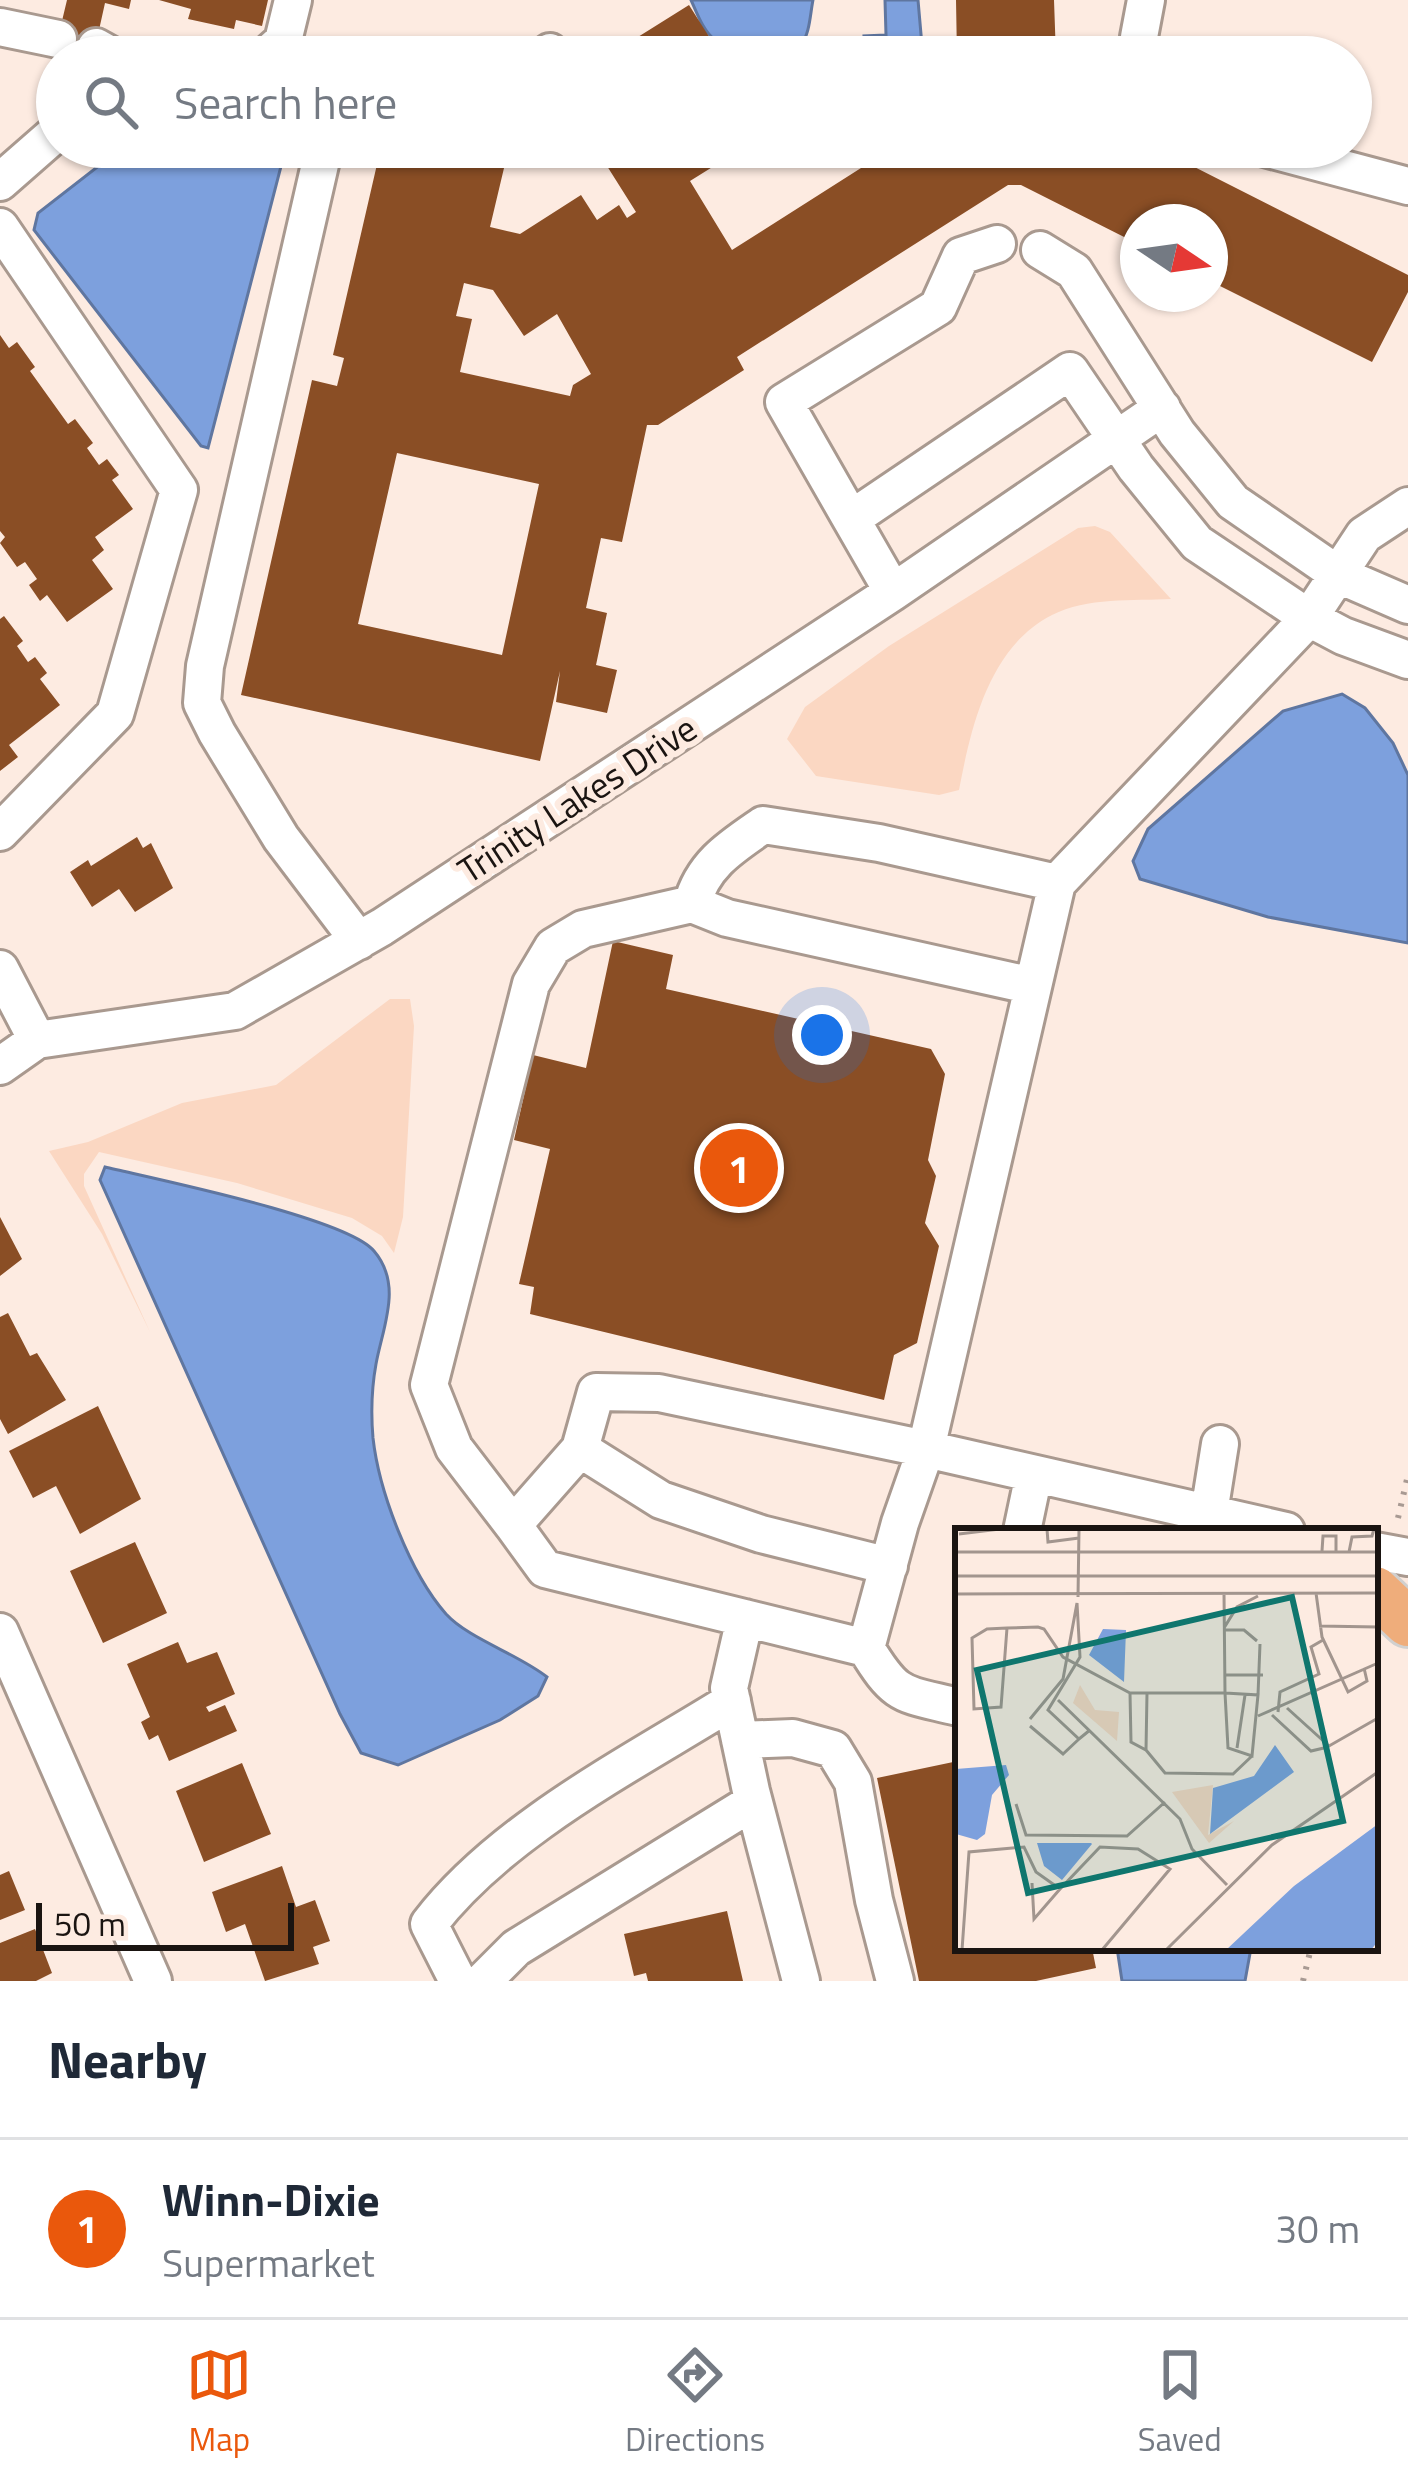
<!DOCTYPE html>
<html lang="en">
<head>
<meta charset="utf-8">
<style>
	body { margin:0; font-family:"Titillium Web",sans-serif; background:#f6f6f7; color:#1f2937 }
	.compass { position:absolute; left:1120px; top:204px; width:108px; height:108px; border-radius:50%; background:#fff; box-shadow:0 3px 9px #0004; rotate:103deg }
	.scale { position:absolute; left:36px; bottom:30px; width:258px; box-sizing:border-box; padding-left:12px; border:6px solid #1a1411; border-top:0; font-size:33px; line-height:42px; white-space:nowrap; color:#1a1411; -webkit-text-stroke:9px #fdebe1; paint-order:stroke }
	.you { position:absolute; left:822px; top:1035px; width:42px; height:42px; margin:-30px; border:9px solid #fff; border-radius:50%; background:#1a73e8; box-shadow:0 0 0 18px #1a73e833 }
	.badge { display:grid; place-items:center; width:78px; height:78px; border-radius:50%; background:#ea580c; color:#fff; font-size:39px; font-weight:700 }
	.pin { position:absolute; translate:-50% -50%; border:6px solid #fff; box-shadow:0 3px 12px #0006 }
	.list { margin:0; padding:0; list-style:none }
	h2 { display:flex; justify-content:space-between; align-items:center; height:156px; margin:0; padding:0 48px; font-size:51px }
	h2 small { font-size:39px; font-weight:400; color:#747a83 }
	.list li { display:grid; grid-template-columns:78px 1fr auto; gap:36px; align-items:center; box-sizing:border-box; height:180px; padding:0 48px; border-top:3px solid #e0e1e3 }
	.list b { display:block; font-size:45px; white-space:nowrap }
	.list p { margin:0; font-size:39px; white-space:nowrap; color:#747a83 }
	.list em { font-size:39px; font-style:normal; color:#747a83 }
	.icon { flex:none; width:66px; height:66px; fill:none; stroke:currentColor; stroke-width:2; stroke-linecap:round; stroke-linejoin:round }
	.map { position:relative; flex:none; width:1408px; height:1981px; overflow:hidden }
	.search { position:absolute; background:#fff; box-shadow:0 3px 9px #0004; left:36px; right:36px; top:36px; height:132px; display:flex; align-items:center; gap:30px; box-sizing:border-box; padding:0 42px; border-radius:66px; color:#747a83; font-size:45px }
	.sheet { height:336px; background:#fff }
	nav { display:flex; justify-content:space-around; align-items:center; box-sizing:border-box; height:168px; border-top:3px solid #e0e1e3; background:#fff; font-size:33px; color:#747a83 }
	nav a { display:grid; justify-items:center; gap:6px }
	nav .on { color:#ea580c }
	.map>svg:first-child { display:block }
</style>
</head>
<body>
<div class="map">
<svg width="1408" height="1981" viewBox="0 0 1408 1981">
	<rect width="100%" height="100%" fill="#fdebe1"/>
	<path fill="#fbd7c2" d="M1095,526L1110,532L1171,599C1133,601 1087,597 1052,615C989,647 971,727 959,790L939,795L816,776L787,739L805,707L889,646L1078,528Z
		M390,999H410L414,1026L403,1217L394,1253L382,1236L352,1218L237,1183L99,1152L84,1174V1186L150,1332L102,1234L49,1151L88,1142L182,1103L276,1085Z"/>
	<path fill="#7da0dd" stroke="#5f76a0" stroke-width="3" d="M691,0H813C810,15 810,33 801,45C783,70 734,56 715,40C703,31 697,13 691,0Z
		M885,0H918L923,57H866L864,36L886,35Z
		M123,147H286L208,448L201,446L34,230L38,213Z
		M1342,694L1365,708L1393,743L1408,775V943L1268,917L1140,879L1133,861L1148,829L1283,711Z
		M105,1167C155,1179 347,1218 374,1251C403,1285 383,1326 376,1364C372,1386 371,1415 373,1438C379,1492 410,1573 446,1614C469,1639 518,1654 547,1677L538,1696L500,1720L398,1765L361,1753L340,1714L100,1180Z
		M1117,1948H1251L1245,1981H1122Z"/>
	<path fill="#8a4e25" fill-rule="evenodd" d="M67,0H131L129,9L105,3L93,57H57V69L51,67Z
		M159,0H268L262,26L236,20L234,29L188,19L191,9Z
		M956,0H1054L1056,57H957Z
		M689,5L722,57H606Z
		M381,147H509L490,227L520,234L581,195L597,220L619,205L627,218L636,212L595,147H702L714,166L690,181L732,250L894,147H1155L1408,275V292L1372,362L1210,281V222H1138V244L1021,185H1008L737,357L744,370L658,425H647L622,542L601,538L586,608L607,613L596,665L617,670L607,713L556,702L560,671L540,761L241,695L312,380L337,386L344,358L333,355ZM464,283L493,290L524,336L557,314L591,374L573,385L570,396L460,372L472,319L456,316ZM397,453L539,484L502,655L358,624Z
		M0,335L9,348L17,342L35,367L30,371L68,424L75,419L93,443L87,448L99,465L107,459L119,475L112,480L133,509L95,537L104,550L92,560L113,589L67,622L47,595L40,601L29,585L37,579L25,562L17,567L0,543L5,537L0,531Z
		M4,616L23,641L17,646L28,662L35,657L47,673L40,679L60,705L9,745L18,757L0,771V619Z
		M137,837L143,848L151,843L173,888L135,912L119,889L92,907L70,872L88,860L91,866Z
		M613,941L673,955L666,989L931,1049L945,1074L928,1160L936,1176L925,1223L939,1246L917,1343L894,1355L884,1400L530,1314L534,1287L519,1284L550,1149L514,1140L533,1055L586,1068Z
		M0,1217L22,1259L0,1276Z
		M8,1313L30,1356L37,1353L66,1400L8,1434L0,1419V1317Z
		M98,1406L141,1499L80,1534L56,1486L33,1498L9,1451Z
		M135,1542L167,1613L103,1643L70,1571Z
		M178,1642L187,1663L217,1652L235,1694L206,1707L209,1712L225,1705L237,1731L169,1761L158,1735L149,1740L141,1722L150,1717L127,1664Z
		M958,1761V1948H1092L1096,1968L1036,1981H919L877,1778Z
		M242,1763L271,1834L204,1862L176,1791Z
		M282,1866L296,1907L315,1900L330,1941L313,1947L319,1964L265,1981L245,1924L226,1932L212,1892Z
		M9,1871L25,1910L0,1920V1875Z
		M727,1911L743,1981H648L646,1973L634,1976L624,1934Z
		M35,1929L52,1973L36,1981H0V1943Z"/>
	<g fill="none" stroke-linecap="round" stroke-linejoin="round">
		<g stroke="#a9998f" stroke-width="42">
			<path id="minor" d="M0,27L58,39
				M96,47L114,57
				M265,57L283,41L293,0
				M543,57L550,52
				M1143,57L1139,37L1146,0
				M324,147L205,666L202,703L217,733L281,838L359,941
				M1261,147L1408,186
				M0,182L57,132
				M0,227L179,490L115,714L0,832
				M1040,250L1074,271L1177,433L1233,502L1339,575L1408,605
				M851,519L784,402L938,307L961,256L997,244
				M893,592L851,519L1070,371L1136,468L1197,543L1309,618L1343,636L1408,660
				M0,969L37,1040
				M1033,986L727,918L692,904C703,864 731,847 763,825L879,843L1057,883
				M0,1066L37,1040L235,1011L382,927L893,592L1162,408
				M596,1392L659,1393L926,1449L900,1523L866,1648L545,1569L513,1525L580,1449Z
				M580,1449L661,1500L761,1534L889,1566
				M1209,1513L1220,1444
				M513,1525L454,1448L429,1385L531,984L553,947L583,929L692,904
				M1022,1531L1034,1474
				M1286,1531L926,1449L1057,883L1309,618L1364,535L1408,506
				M1375,1551L1408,1557
				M745,1618L729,1688L751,1791L801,1981
				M0,1632L153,1981
				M866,1648C897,1699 902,1693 958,1707
				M740,1740L793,1738L833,1749L853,1782L874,1900L895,1981
				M458,1981L429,1924C502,1829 631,1764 732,1701
				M483,1981L516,1948L753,1802"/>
		</g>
		<g stroke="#d1d0cf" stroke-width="54">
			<path id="major" d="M1375,1591L1408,1622"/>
		</g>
		<path stroke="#a89a93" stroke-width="6" stroke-dasharray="3 9" stroke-linecap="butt" d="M1398,1518L1408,1475
			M1303,1981L1311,1948"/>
		<use href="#minor" stroke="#fff" stroke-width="36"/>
		<use href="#major" stroke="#efad7b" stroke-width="48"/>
	</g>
	<g text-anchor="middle" stroke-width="12" stroke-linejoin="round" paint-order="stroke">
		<g font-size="36" fill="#1a1411" stroke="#fdebe1">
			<text transform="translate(577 799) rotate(-33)" y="13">Trinity Lakes Drive</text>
		</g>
	</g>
	<g transform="translate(955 1528)">
		<rect width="423" height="423" fill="#fdebe1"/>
		<path d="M125,157L140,182L164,184L162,213L118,175ZM258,257L253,307L279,293L254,315L217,264Z" fill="#fbd7c2"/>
		<path d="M148,101L171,102L169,154L134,127ZM320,217L339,244L255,306L258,260L299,248ZM51,237L54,247L37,267L30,306L22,312L1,306V241ZM423,296V413L416,422H271L339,358ZM82,315H136L137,316L107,352L89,338Z" fill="#7da0dd"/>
		<path fill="none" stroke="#a2958e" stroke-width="3" d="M92,1L93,14L124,10M4,6L45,1M367,23L368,8H381V24M0,24H423M394,24L397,9L417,8L419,1M0,48H423M361,65L367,109L393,164L412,153L409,140M0,66L423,65M123,69L124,1M364,98L422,99V136M52,100L46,179L19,181L17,110L32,101L52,100L83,99L89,101L108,129L175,165H270L269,65M269,100L282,79L303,68M269,102H289L302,113M270,147H308M175,165L176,214L191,222L192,165M270,165L303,167L297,228L273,220ZM303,167L305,116M103,172L225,291L237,321L272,357M332,180L374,218L423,190M323,184L325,164L364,146L356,119L368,112M317,187L356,223L373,219M303,188L423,135M75,191L108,151L122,75L125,129L93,182L124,211L135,202M75,198L108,226L124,211M282,220L290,167M191,222L210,245L278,246L297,228M61,276L71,307L172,308L210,274M77,355L79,391L105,361M7,422L14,324L69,319L81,344L105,361L145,319L183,321L215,341L147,422M211,422L317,317L423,244"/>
		<path fill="#0f766e" fill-opacity="0.15" stroke="#0f766e" stroke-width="6" d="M337,69L388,293L73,365L22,142Z"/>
		<rect width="423" height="423" fill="none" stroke="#1a1411" stroke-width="6"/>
	</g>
</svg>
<svg class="compass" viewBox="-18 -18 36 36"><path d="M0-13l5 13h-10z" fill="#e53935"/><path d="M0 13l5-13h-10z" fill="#747a83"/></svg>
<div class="scale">50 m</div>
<div class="you"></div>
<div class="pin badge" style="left:739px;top:1168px">1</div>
<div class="search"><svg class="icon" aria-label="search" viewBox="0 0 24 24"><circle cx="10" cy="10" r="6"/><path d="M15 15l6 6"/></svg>Search here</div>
</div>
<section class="sheet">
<h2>Nearby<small></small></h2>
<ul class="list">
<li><span class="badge">1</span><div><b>Winn-Dixie</b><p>Supermarket</p></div><em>30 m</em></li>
</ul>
</section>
<nav>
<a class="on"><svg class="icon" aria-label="map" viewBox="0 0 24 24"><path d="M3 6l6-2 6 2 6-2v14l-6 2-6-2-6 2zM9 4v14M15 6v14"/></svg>Map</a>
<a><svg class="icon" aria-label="directions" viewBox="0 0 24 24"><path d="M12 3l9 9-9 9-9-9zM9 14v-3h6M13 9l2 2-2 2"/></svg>Directions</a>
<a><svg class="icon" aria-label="saved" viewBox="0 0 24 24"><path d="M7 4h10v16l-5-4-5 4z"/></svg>Saved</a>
</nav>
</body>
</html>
